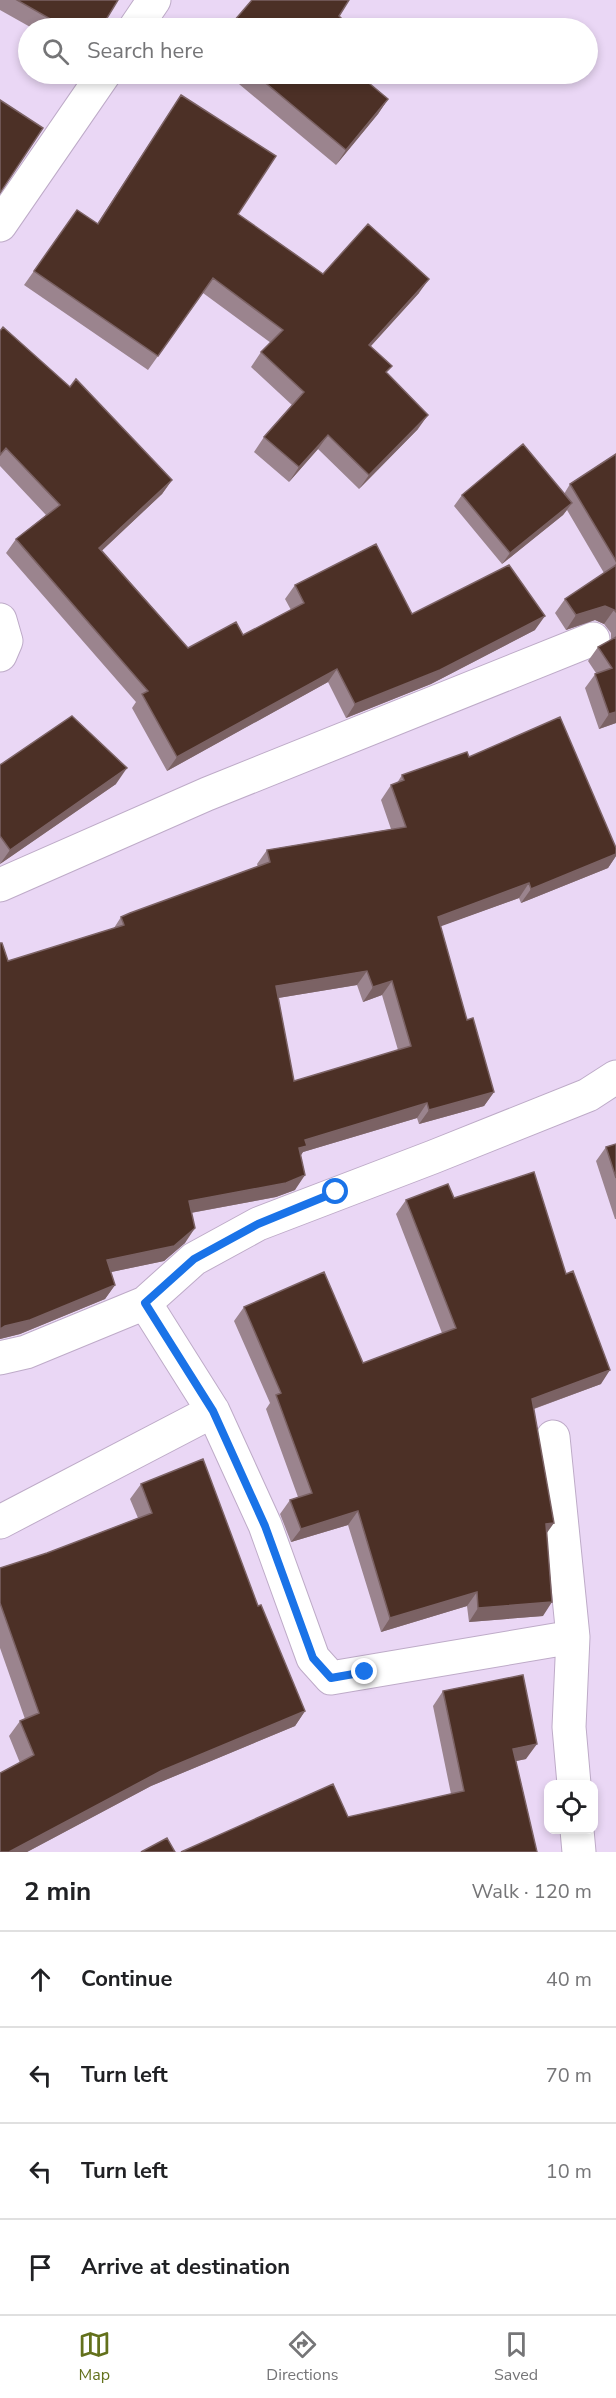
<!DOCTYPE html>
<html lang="en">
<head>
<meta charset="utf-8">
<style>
	body { margin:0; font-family:"Nunito Sans",sans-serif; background:#f2f2f2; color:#202124 }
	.controls { position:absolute; right:18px; bottom:18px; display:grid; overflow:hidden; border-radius:12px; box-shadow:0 3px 9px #0003 }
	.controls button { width:54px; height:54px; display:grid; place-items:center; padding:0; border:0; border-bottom:2px solid #e0e0e0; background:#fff; color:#202124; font:30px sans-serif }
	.stop { position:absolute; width:18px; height:18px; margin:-14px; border:4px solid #1a73e8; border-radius:50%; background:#fff }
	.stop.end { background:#1a73e8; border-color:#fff; box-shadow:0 2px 6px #0008 }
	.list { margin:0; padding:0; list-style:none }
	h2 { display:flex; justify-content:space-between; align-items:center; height:78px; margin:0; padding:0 24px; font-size:26px }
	h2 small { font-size:20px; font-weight:400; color:#757577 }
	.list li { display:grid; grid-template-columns:39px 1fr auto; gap:18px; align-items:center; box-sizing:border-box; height:96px; padding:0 24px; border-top:2px solid #e0e0e0 }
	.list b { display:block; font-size:22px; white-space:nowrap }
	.list em { font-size:20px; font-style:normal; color:#757577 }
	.icon { flex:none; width:33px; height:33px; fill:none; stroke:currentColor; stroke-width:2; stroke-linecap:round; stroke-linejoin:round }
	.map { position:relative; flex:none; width:616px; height:1852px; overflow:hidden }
	.search { position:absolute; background:#fff; box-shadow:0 3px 9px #0003; left:18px; right:18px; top:18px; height:66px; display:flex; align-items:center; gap:15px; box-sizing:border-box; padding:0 21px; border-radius:33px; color:#757577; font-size:22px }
	.sheet { height:462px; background:#fff }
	nav { display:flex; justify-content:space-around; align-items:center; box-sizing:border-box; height:84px; border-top:2px solid #e0e0e0; background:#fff; font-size:16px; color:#757577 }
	nav a { display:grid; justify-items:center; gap:3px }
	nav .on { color:#63711c }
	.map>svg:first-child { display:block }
</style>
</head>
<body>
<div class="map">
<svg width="616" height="1852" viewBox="0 0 616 1852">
	<rect width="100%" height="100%" fill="#ead7f5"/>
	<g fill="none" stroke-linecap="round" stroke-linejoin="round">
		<g stroke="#beabc8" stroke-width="35">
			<path id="minor" d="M135,28L154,0
				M0,225L104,74
				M0,620L6,641L0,655
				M0,885L207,794L593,639
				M145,1303L213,1411L265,1525L313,1658L331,1678L573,1637
				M0,1358L26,1352L145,1303L194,1259L258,1224L433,1157L588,1095L616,1077
				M553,1437L573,1637L569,1727L574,1784
				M0,1522L213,1411
				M577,1830L579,1852"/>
		</g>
		<use href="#minor" stroke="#fff" stroke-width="33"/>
	</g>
	<path fill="#9b848e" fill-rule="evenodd" d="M0,0H118L101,28H32L0,10Z
		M227,74H358L388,99L378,114L336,165Z
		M181,95L238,214L323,274L419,293L371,346L418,429L359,489L318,449L289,482L254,452L264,437L292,405L251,367L261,352L271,343L203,293L148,370L24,285L77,210L97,224Z
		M0,331L172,480L162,494L102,550L188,648L243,635L291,610L285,599L295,585L412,614L535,630L431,684L346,718L328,682L167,771L132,708L136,702L6,553L16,539L46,515L0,466Z
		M616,454V723L599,729L585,688L596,673L588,661L598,647L611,640V633L604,624L595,620L566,630L555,613L565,599L604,573L567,510L563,515L502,564L454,506L462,495L564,494L570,484Z
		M469,757L616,848V856L608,868L521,903L519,898L440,926L467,1020L494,1092L484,1106L419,1124L417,1118L303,1152L301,1155L295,1190L276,1197L191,1213L185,1243L164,1261L111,1272L115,1285L105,1299L20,1334L0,1339V943L8,961L114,928L121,917L258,867L257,864L267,850L391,829L381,800L391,785L397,783L402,775ZM357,985L363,1002L382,995L398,1050L294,1081L278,998Z
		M0,765L116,784L0,864Z
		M616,1144V1219H615L596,1161L606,1147Z
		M454,1198L601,1384L534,1409L546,1534L543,1616L469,1622L467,1606L381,1632L348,1525L291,1542L280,1514L290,1500L298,1497L266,1409L270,1403L234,1321L244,1307L363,1363L442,1333L396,1214L406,1200Z
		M141,1484L258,1606L305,1711L295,1726L151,1786L27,1852H0L20,1763L9,1736L20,1721L25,1719L0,1648V1568L47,1553L138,1518L130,1499Z
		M443,1691L526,1759L516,1761L537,1852L348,1817L451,1794L433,1706Z"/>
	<path fill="#7b6264" d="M388,99L378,114L336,165L346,150Z
		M429,279L419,293L359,359L369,345Z
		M428,415L418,429L359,489L369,475Z
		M328,435L318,449L289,482L299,467Z
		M172,480L162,494L90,562L99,548Z
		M572,503L563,515L502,564L510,553Z
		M605,606L614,610L604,624L595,620L566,630L576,615Z
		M545,616L535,630L431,684L346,718L355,704Z
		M337,669L328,682L167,771L177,757Z
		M616,712V723L599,729L609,714Z
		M127,768L116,784L0,864L10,850Z
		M616,854V856L608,868L521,903L531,889Z
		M529,883L519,898L428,931L438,917Z
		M367,971L357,985L266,1000L276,986Z
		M392,981L382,995L363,1002L373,987Z
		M494,1092L484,1106L419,1124L429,1110Z
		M427,1103L417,1118L303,1152L297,1161L289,1163L305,1140Z
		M305,1175L295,1190L276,1197L179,1215L189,1201Z
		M195,1228L185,1243L164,1261L97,1275L107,1260Z
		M115,1285L105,1299L20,1334L0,1339V1329L5,1326Z
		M610,1370L601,1384L522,1413L532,1399Z
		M358,1511L348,1525L291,1542L301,1529Z
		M554,1523L544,1537L546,1524Z
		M477,1592L467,1606L381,1632L390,1618Z
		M552,1602L543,1616L469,1622L478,1608Z
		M305,1711L295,1726L151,1786L27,1852H9L161,1771Z
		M537,1744L526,1759L502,1764L513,1749Z"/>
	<path fill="#4c3026" stroke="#7b6264" stroke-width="1.5" fill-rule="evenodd" d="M17,0H118L101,28H66Z
		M252,0H349L339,16L343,20L335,28H228Z
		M255,74H358L388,99L346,150Z
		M181,95L276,156L238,214L323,274L368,224L429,279L369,345L392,366L386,372L428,415L369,475L328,435L299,467L264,437L304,392L261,352L283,330L213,278L158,356L34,271L77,210L98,224Z
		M0,100L43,128L0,193Z
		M3,327L70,387L76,379L172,480L99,548L188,648L236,622L243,635L304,603L295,585L376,544L412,614L509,565L545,616L440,670L355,704L337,669L177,757L142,694L148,691L16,539L60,505L6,448L0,455V331Z
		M523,444L572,503L510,553L462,495Z
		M616,454V561L570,484Z
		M616,565V612L614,610L605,606L576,615L565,599Z
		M616,637V712L609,714L595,674L612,668L598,647Z
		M72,716L127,768L10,850L0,836V765Z
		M560,717L616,848V854L531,889L529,883L438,917L467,1020L473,1018L494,1092L429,1110L427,1103L305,1140L307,1146L299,1148L305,1175L286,1183L189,1201L195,1228L174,1246L107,1260L115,1285L30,1320L5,1326L0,1329V943H2L8,961L124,925L121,917L130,913L270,862L267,850L406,827L391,785L404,780L402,775L467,752L469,757ZM367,971L373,987L392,981L411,1046L294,1081L276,986Z
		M616,1144V1178L606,1147Z
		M534,1172L566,1274L573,1271L610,1370L532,1399L554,1523L546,1524L552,1602L478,1608L477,1592L390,1618L358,1511L301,1529L290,1500L312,1493L276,1395L281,1393L244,1307L324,1272L363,1363L456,1328L406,1200L448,1184L454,1198Z
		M203,1459L258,1606L261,1605L305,1711L161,1771L9,1852H0V1773L34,1755L20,1721L39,1713L0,1603V1568L47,1553L152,1513L141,1484Z
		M523,1675L537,1744L513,1749L537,1852H181L333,1784L348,1817L464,1791L443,1691Z
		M167,1838L175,1852H141Z"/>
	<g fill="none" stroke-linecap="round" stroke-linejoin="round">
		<path stroke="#1a73e8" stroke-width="8" d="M336,1192L258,1224L194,1259L145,1303L213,1411L265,1526L313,1658L331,1678L365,1672"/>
	</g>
</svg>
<div class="controls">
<button><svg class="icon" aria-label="locate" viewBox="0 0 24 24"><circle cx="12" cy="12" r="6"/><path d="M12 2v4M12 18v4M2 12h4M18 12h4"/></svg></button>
</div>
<div class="stop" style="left:336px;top:1192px"></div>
<div class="stop end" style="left:365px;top:1672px"></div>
<div class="search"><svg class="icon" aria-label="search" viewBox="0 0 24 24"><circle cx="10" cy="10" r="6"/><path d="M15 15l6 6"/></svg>Search here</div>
</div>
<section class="sheet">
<h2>2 min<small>Walk · 120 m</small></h2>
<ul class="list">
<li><svg class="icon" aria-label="ahead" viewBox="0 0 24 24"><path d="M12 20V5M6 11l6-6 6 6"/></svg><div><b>Continue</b></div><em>40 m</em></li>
<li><svg class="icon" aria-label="left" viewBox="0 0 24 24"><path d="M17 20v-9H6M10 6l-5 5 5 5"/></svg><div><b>Turn left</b></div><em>70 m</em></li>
<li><svg class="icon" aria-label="left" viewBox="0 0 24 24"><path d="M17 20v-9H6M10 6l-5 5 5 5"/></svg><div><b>Turn left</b></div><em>10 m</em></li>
<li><svg class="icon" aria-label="arrive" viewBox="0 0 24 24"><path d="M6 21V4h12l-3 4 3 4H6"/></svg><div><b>Arrive at destination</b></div></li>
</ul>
</section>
<nav>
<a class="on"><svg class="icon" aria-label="map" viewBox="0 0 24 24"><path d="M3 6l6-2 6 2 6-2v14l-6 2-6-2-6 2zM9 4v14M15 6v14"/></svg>Map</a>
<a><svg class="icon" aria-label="directions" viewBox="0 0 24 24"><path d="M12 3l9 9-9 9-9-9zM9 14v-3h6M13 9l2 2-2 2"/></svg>Directions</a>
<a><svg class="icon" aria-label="saved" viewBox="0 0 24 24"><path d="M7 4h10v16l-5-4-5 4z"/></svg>Saved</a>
</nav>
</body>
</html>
